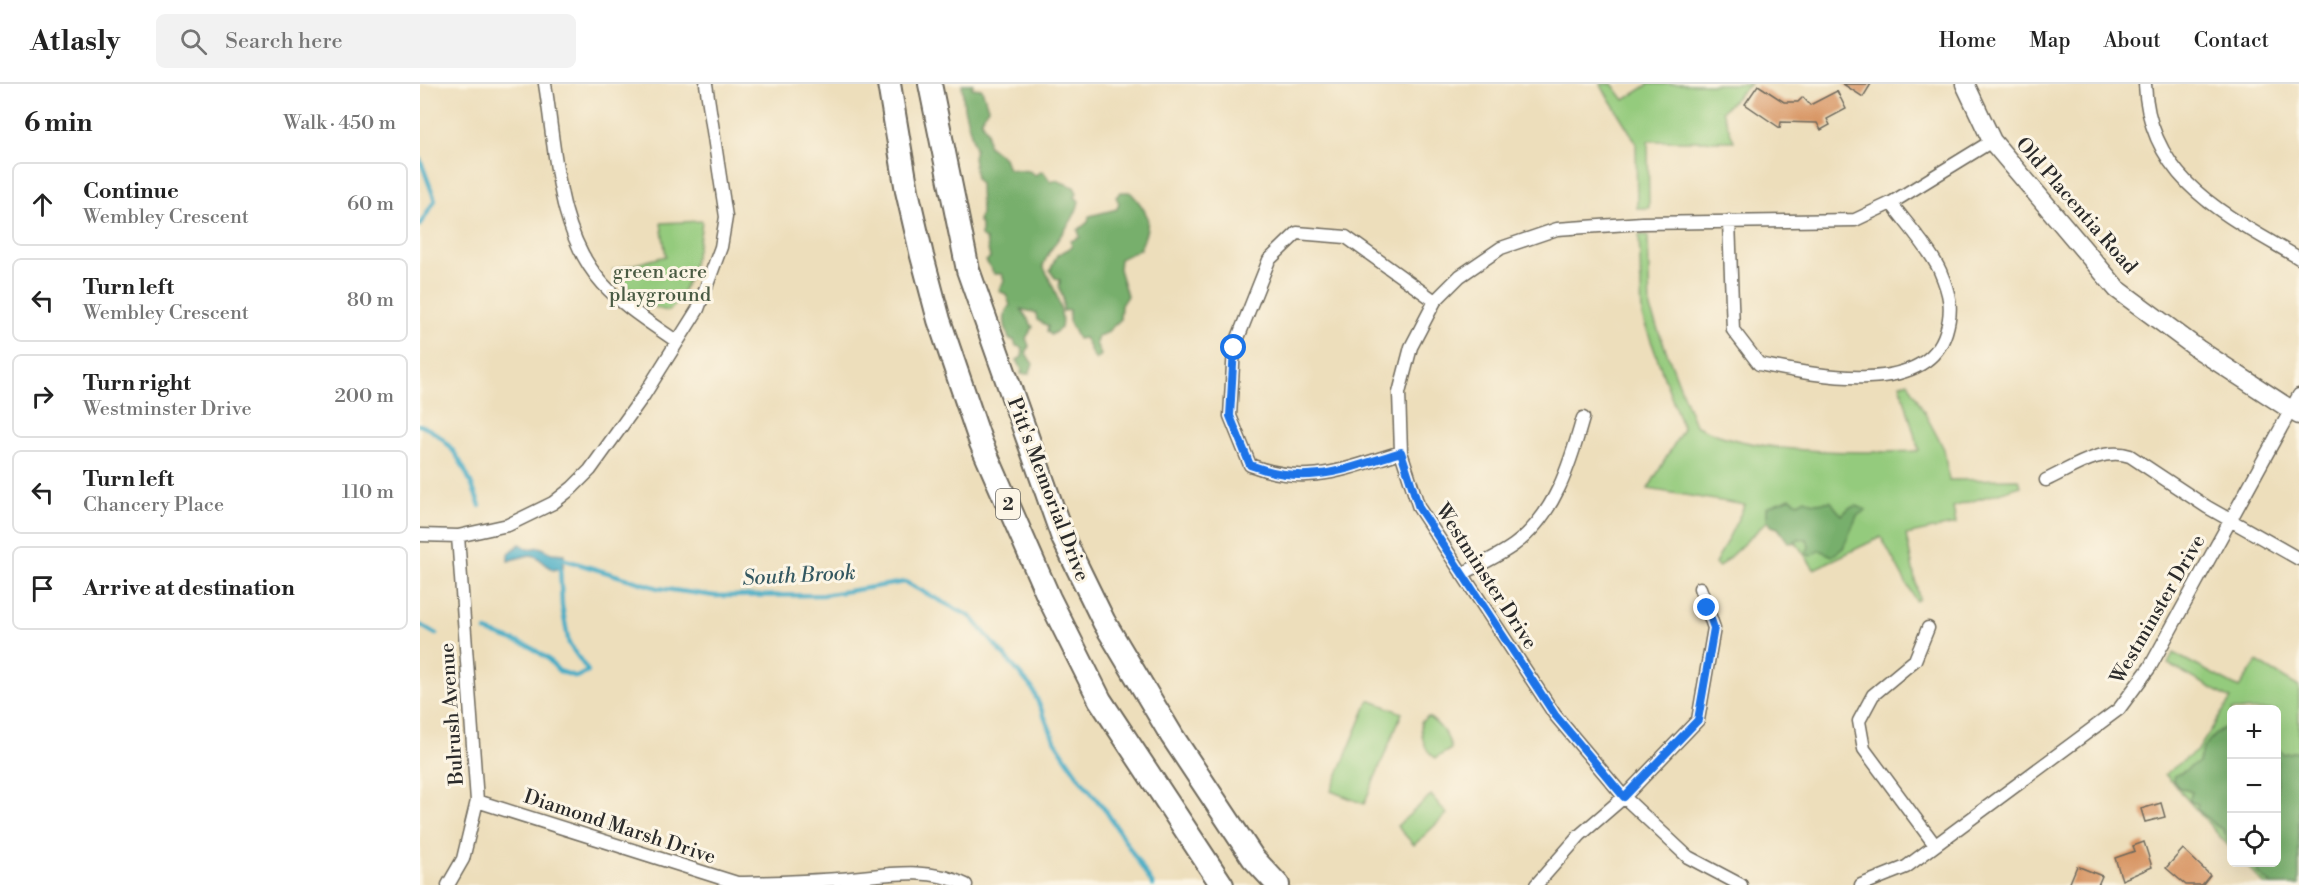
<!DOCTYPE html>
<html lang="en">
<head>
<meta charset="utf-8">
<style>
	body { margin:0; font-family:"Libre Bodoni",serif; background:#f2f2f2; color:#222 }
	.controls { position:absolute; right:18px; bottom:18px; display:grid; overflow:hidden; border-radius:9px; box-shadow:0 6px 24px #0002 }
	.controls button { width:54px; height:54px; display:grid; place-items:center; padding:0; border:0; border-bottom:2px solid #e0e0e0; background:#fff; color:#222; font:30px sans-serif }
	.stop { position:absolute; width:18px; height:18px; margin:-14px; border:4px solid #1a73e8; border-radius:50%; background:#fff }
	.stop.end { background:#1a73e8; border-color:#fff; box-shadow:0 2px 6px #0008 }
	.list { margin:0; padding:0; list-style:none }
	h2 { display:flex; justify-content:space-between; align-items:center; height:78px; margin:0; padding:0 24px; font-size:26px }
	h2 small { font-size:20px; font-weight:400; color:#767676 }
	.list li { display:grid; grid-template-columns:39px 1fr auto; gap:18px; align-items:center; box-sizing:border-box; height:84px; margin:0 12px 12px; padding:0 12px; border:2px solid #e0e0e0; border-radius:9px }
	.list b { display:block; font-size:22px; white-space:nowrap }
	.list p { margin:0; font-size:20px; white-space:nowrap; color:#767676 }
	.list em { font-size:20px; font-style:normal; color:#767676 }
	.icon { flex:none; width:33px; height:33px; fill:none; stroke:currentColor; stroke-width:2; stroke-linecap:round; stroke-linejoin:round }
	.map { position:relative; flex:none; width:1879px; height:801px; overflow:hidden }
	header { display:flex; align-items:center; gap:36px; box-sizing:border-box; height:84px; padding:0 30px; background:#fff; border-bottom:2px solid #e0e0e0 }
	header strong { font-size:28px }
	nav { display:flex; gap:33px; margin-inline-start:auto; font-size:21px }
	.search { width:420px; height:54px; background:#f2f2f2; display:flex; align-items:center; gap:15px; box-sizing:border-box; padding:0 21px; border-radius:9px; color:#767676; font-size:22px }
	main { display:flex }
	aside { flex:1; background:#fff }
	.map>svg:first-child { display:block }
</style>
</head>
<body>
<header>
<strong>Atlasly</strong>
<div class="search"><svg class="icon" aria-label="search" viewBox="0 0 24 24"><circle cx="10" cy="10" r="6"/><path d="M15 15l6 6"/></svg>Search here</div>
<nav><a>Home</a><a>Map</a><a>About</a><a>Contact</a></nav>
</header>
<main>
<aside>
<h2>6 min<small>Walk · 450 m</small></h2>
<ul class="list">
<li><svg class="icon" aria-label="ahead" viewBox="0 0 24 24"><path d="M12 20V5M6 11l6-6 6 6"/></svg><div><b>Continue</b><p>Wembley Crescent</p></div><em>60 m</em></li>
<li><svg class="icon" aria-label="left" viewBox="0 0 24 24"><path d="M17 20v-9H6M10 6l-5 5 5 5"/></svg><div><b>Turn left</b><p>Wembley Crescent</p></div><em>80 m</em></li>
<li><svg class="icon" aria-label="right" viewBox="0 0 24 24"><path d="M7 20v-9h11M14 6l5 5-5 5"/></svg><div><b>Turn right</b><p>Westminster Drive</p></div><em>200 m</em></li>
<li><svg class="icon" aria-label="left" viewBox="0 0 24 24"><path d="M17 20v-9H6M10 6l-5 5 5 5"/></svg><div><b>Turn left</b><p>Chancery Place</p></div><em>110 m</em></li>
<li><svg class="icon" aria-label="arrive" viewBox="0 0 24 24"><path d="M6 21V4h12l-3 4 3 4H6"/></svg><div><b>Arrive at destination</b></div></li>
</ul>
</aside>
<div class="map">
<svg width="1879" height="801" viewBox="0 0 1879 801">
	<rect width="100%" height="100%" fill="#fcf5e5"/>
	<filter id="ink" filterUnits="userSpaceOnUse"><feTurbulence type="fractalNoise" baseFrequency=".0167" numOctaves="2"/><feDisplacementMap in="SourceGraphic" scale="12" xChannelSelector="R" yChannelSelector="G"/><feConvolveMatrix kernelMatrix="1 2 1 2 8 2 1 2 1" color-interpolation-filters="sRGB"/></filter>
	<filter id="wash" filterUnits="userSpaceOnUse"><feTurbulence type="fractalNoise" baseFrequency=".008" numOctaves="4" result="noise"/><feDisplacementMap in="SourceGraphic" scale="24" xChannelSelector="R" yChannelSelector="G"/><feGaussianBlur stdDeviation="1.35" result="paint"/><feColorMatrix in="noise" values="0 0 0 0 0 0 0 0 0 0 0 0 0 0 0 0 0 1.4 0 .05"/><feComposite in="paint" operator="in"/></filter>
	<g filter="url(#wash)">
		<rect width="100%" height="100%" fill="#eddebb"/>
		<path fill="#94cb7d" stroke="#607b54" stroke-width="1.5" d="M1180,0H1192L1204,16L1229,0H1330L1302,27L1314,57H1228L1229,124H1217L1216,58Z
			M282,137C280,159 267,215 248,227C228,225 205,202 193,186L246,172L241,139Z
			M1219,151H1228L1230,225L1275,341C1331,371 1437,369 1499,367L1480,300L1488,298L1524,365L1529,396L1599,395L1601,402L1533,423L1536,440L1486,451L1499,515L1496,517L1461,453L1394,485L1356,429L1299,483L1295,480L1325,421L1228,405L1263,345L1222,232Z
			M1753,569L1819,604L1837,578L1879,603V801H1845L1824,779L1856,778V626H1812L1811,765L1745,690L1778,666L1811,615L1748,580Z
			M949,616L982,629L944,720L911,707Z
			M1008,633C1018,639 1030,653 1031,665L1016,674C1004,668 1001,651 1001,638Z
			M1011,711L1027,730L994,761L977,742Z"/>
		<path fill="#77af6c" stroke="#516d4c" stroke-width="1.5" d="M542,0H553L552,4L562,5L568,24L561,37L567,47L568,61L584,74L588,85L609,87L615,91L623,87L631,98L636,96L654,103L657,109L655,113L659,117C656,139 630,159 623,182C632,199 645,225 641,244L631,251L627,247L628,242L617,236L616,229L601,225L613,243L606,254L609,262L606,270L613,280L609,290H601L602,285L597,276L602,273L603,264L596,262L594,256L589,255C585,242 581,232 590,221L586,210L579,207L584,196L582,190H574L566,177L570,174L566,156L561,152V141L558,136L561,130L560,100L556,95L553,73L555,65L544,24Z
			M701,108H710C731,130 732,138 720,165L700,175L699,185L707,212L701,221L700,236L686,249L678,252L676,259L681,271L676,276C669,269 670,261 664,254L658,255L649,237V226L643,227V214L639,204L640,196L635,194L630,187L637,171L652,163L651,157L660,153L658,146L668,138L669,132L697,125L699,119L696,113Z
			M1370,414L1378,419L1385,415L1394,419C1421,417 1404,414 1422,431L1429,424L1437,422L1446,426L1437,432L1423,464L1412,472L1400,466L1391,472L1385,470L1389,463L1387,455H1378L1373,459L1368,458L1358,444L1351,442L1347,434V423Z
			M1809,642L1812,643V757H1808L1803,745C1793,742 1786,732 1777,725L1778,720L1769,717L1772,708L1758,703L1753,696L1754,692C1765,689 1770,681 1779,679C1779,665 1796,646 1809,642Z
			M1857,663L1863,670L1879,667V801H1852L1837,788L1839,779L1856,778Z"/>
		<path fill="#45acc5" stroke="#386c78" stroke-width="1.5" d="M100,460L108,465L120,463L132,469L144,470L143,484L133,486C111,470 120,467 88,477V470Z"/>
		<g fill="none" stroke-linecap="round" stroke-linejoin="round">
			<path stroke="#45acc5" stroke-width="4.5" d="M0,75L15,116L0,141
				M0,341C34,354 48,390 60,422
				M139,474L238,504L295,512L403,511L485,498L551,533L612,604L635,657L658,692L686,727L733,801
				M0,541L16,550
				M66,547L109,562L127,574L139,587L157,593L168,587L149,560L142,522L140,482"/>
		</g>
		<g id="blocks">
			<path fill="#d89665" d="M1423,0H1451L1443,13Z
				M1338,1L1364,18H1378L1383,13L1390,21L1417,7L1426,25L1407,35L1410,41L1401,46L1397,39L1361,38L1360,44L1325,20Z
				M1741,719L1745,733L1725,738L1721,725Z
				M1724,758L1732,783L1702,796L1695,774L1715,767L1713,762Z
				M1763,765L1790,791L1782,801H1766L1746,784Z
				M1657,782L1682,792L1678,801H1649Z"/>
		</g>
	</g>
	<g filter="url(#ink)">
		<use href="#blocks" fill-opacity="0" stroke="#6f6a5d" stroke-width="1.5"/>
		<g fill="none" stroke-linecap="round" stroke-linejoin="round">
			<g stroke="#6f6a5d" stroke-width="15">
				<path id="street" d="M125,0C136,66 136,148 183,200C204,223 232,240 256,257
					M1725,0C1729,97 1806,131 1879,174
					M1309,137L1313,246L1339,280C1390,290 1505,316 1526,248C1533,225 1530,210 1520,187C1510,165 1486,139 1471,119
					M981,368C925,385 887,403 830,381L810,332L814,264L849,176L877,149L926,153L1015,217
					M1626,396C1652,384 1681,363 1710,372L1787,423L1879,475
					M0,451L38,452L88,441L133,419L152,404L170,386L224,311L278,225L301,163L306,133L286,0
					M1042,490C1059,481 1079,472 1094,461C1135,431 1150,380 1163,334
					M1508,544L1495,576L1453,611L1439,637L1444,665L1515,761
					M57,717L317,799C351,799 385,797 419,795C460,792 508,781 546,801
					M28,801L43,775L57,717L38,452
					M1116,801L1160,751L1204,713L1278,636L1294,544L1280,504
					M1321,801L1268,773L1204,713L1135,631L999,424L981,368L979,309L991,263L1015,217L1040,192L1081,164L1137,145L1222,139L1435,136L1471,119L1572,57
					M1441,801L1486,783L1699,625L1730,583L1879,311"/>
			</g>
			<g stroke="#6f6a5d" stroke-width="21">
				<path id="secondary" d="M1545,0L1572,57L1697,205L1778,265L1879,331"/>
			</g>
			<g stroke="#6f6a5d" stroke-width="26">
				<path id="highway" d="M469,0L487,107L502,172L519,236L561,359L629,514L680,616L802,801
					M510,0L548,186L643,454L684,538L752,652L833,774L858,801"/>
			</g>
			<use href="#street" stroke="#fff" stroke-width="12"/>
			<use href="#secondary" stroke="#fff" stroke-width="18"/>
			<use href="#highway" stroke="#fff" stroke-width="22"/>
		</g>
	</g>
	<g fill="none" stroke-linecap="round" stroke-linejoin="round" filter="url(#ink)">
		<path stroke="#1a73e8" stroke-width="8" d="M814,264L810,332L830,381C887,403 926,385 981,368L999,424L1135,631L1204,713L1278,636L1294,544L1287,524"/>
	</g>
	<g text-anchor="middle" stroke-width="6" stroke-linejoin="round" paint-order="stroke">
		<rect fill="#fcf5e5" stroke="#6a6863" stroke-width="1.5" x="576" y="405" width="24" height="30" rx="4.5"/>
		<g font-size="18" font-weight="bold" fill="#2b2b2b">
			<text x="588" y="426">2</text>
		</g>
		<g font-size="20" fill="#2b2b2b" stroke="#fcf5e5">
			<text transform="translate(1657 121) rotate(49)" y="7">Old Placentia Road</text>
			<text transform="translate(629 405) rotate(69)" y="7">Pitt's Memorial Drive</text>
			<text transform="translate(1067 492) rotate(57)" y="7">Westminster Drive</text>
			<text transform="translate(1737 525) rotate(-60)" y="7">Westminster Drive</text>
			<text transform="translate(31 630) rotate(-94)" y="7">Bulrush Avenue</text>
			<text transform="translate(200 742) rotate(18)" y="7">Diamond Marsh Drive</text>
		</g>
		<g font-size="20" fill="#4a5b44" stroke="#fcf5e5">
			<text x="240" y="194">green acre<tspan x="240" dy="23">playground</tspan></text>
		</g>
		<g font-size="21" font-style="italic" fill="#345861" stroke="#fcf5e5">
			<text transform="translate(379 491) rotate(-3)" y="7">South Brook</text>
		</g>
	</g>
</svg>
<div class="controls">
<button>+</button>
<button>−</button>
<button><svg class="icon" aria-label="locate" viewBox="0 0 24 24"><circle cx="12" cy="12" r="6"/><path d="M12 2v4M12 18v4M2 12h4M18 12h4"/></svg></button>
</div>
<div class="stop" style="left:814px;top:264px"></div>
<div class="stop end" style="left:1287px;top:524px"></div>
</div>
</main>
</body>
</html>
